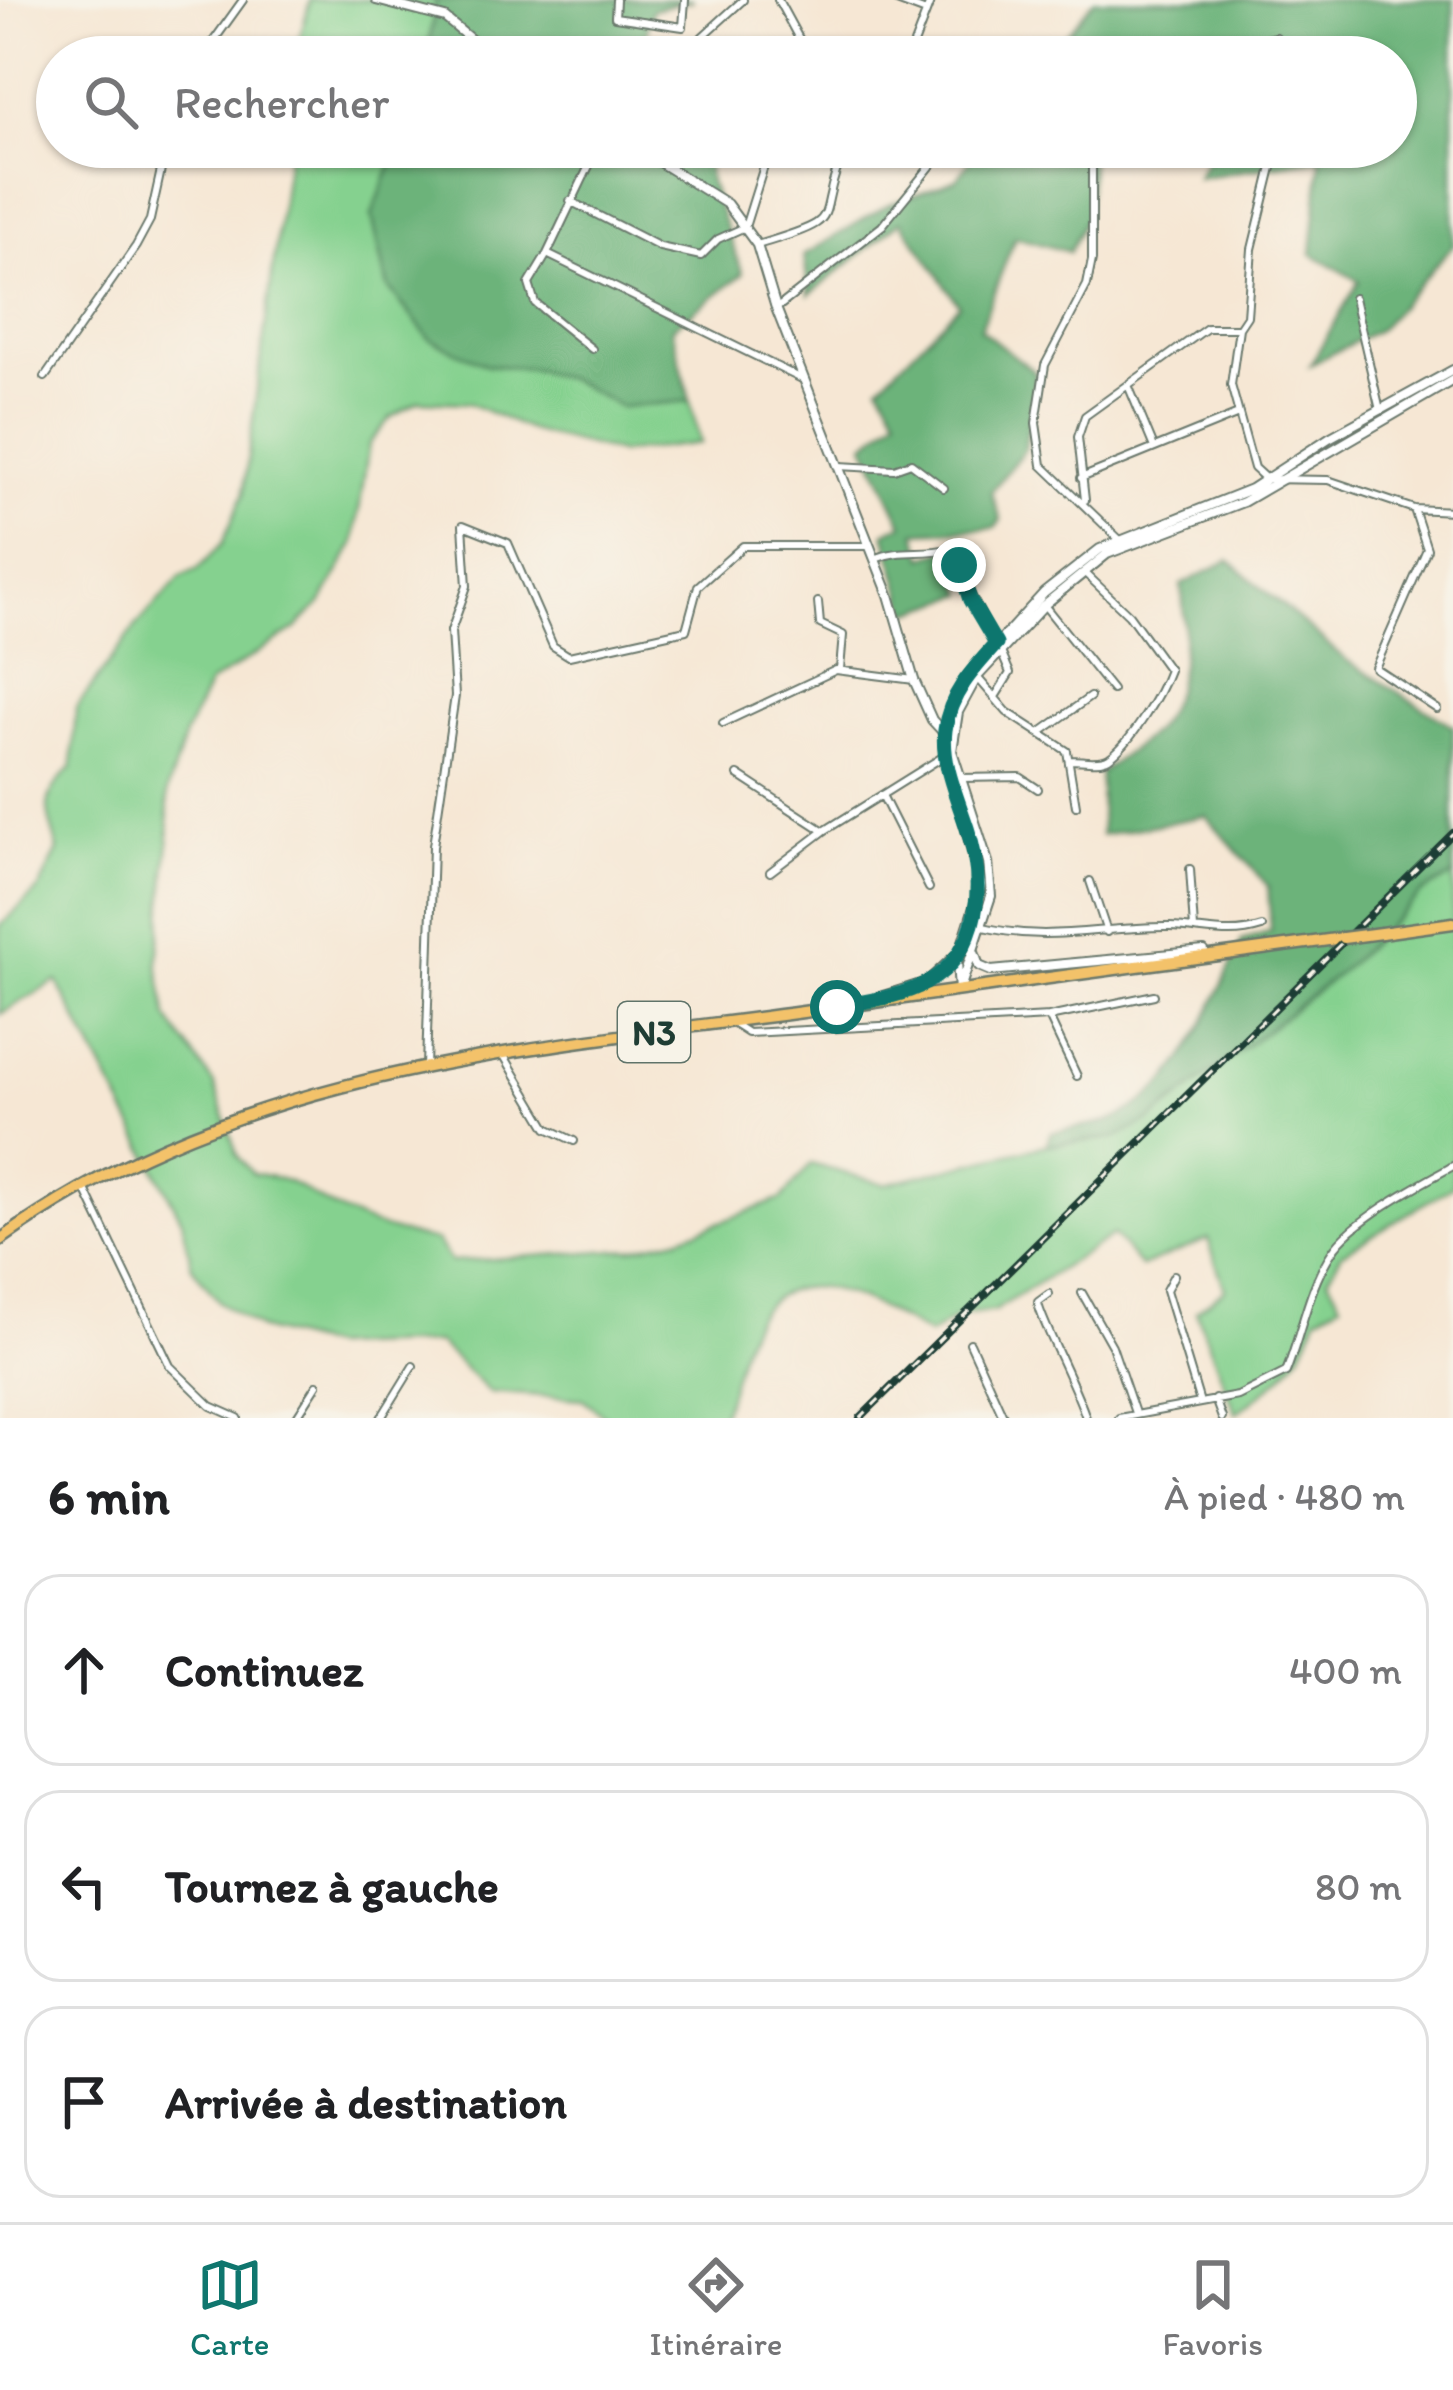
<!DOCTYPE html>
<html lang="fr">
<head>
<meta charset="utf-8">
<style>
	body { margin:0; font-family:Itim,sans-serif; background:#f2f2f2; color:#202124 }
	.stop { position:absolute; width:36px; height:36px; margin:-27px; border:9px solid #0f766e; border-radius:50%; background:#fff }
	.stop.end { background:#0f766e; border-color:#fff; box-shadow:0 3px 12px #0008 }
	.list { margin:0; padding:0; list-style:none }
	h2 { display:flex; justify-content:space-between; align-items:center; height:156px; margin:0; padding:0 48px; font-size:51px }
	h2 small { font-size:39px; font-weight:400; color:#757577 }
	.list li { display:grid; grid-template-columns:78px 1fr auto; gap:36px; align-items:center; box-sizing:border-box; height:192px; margin:0 24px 24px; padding:0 24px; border:3px solid #e0e0e0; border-radius:36px }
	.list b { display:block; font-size:45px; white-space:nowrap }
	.list em { font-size:39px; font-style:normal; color:#757577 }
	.icon { flex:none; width:66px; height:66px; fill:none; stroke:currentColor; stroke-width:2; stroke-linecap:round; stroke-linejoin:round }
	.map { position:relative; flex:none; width:1453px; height:1418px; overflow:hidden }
	.search { position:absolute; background:#fff; box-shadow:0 3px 9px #0004; left:36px; right:36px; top:36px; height:132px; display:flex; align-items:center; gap:30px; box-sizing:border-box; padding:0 42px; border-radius:66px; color:#757577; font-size:45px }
	.sheet { height:804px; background:#fff }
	nav { display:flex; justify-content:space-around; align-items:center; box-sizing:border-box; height:168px; border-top:3px solid #e0e0e0; background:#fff; font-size:33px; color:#757577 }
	nav a { display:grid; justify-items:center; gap:6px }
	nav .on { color:#0f766e }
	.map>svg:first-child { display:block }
</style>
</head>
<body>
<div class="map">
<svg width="1453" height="1418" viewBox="0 0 1453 1418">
	<rect width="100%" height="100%" fill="#f7f3e8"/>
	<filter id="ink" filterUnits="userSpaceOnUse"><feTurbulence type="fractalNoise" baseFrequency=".00833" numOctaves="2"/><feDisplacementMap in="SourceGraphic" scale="24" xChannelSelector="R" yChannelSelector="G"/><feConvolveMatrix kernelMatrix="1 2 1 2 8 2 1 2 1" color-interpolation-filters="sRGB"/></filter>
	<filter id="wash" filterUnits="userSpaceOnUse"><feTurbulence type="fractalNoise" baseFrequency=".004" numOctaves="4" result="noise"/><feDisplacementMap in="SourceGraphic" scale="48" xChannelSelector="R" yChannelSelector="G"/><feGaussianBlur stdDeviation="2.7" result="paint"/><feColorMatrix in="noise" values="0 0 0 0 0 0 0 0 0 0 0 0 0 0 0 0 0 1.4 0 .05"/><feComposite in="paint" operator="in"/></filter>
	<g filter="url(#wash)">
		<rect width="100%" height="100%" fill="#f6e7d4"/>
		<path fill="#85d18f" stroke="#528762" stroke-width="3" d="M310,0H436L427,57H295Z
			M289,147H398L372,216L388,287L430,339L488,365L532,369L573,381L621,407L690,401L700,443L620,453L532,431L468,403L419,401L390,418L369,444L354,544L322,602L295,629L209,684L186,732L167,791L169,839L158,964L167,1017L214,1084L237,1155L252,1174C299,1178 300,1192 338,1210C371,1226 401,1234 437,1241L451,1262L630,1249L678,1238L782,1199L811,1164L885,1184L1046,1145L1114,1138L1338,974L1423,892L1453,875V1186L1342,1253L1328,1278L1341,1303L1317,1316C1303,1362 1274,1386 1236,1413L1196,1311L1225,1289L1208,1239L1141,1267L1113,1235L994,1311L960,1315L929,1335C872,1303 783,1245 746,1337C735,1363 732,1392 720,1418H607L583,1399L489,1392L438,1343L330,1347L260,1329L219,1302L192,1267L182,1220L57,981L0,1014V926L39,889L58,850C46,807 39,800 72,767L76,708L137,625L182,576L198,569L222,544L243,495Z"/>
		<path fill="#6cb37a" stroke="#467857" stroke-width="3" d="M436,0H694L653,9L641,52L645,57H427Z
			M1094,0H1453V245L1379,329L1310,365L1359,281L1312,254L1321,158L1197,178L1213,147H1396V57H1244L1241,42L1204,57H1048Z
			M398,147H706L709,181L743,274L672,328L690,401L621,407L573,381L532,369L488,365L430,339L388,287L372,215Z
			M979,147H1092L1087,215L1069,252L1015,237L980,329L1036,373L1025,449L991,492L1001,520L995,528L916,532L924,557L946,550L965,594L908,613L885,533L903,524L865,444L898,416L880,385L959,305L901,221L809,295L804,255L887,205L957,179Z
			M1229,560L1346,660L1453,726V875L1423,892L1338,974L1150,1121L1115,1138L1046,1145L1051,1133C1071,1128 1096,1127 1115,1119C1184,1089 1213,1003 1242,941L1271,931L1268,886L1206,816L1101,835L1100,773C1118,758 1145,743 1159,724C1185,688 1187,626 1181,585Z"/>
	</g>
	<g filter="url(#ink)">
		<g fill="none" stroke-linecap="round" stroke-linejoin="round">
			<g stroke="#6a786c" stroke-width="10">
				<path id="minor" d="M616,0L615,17L683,27L685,0
					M778,0L809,57
					M894,0L926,12
					M804,44L846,57
					M1232,46L1276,37L1280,57
					M202,57L243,0
					M710,57L702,37L743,0
					M909,57L931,0
					M598,147L547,254L804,380
					M919,147L957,159
					M1092,147V260L1087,285L1045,365L1036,423L1042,465L1122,542
					M1277,147L1252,249L1247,316L1239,328L1231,385L1254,468L1266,479L1328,480L1414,509L1453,511
					M570,201L660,247L701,256L718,239L745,227L770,147
					M757,245C855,216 810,224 846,147
					M547,254L529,284L535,303L592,349
					M1354,298L1380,410
					M777,308L882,226L946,147
					M45,377L136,246L150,220L166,147
					M1128,385L1153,445
					M839,466L894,469L911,463L944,488
					M1081,478L1236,415
					M1085,500L1078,437L1085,416L1207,328H1239
					M1414,509L1427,549L1375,668L1437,709
					M875,559C899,548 922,555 948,549L996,644
					M818,602L820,624L843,635L840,669
					M1044,605L1112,690
					M977,677L1007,712L1067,751L1076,806
					M995,697L1010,673L1001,652
					M723,723L836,670L914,680
					M1041,732L1090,697
					M1071,760C1082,760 1100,764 1109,758C1131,743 1160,695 1169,670L1129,615L1085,573
					M738,775L824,831L949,753
					M961,778L1020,777L1038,789
					M883,797L929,888
					M1190,869L1194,929
					M770,872L824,831
					M1090,881L1107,932
					M983,927C1051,943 1102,926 1170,927C1204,928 1228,938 1262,927
					M1049,1017L1154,995
					M734,1024L748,1033L1049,1017L1077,1076
					M503,1054L547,1128L574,1141
					M426,1067L433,846L455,696L451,631L467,586L463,525L508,543L553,646L569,656L686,630L698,586L743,546H869
					M84,1187L170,1366L211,1406L238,1418
					M1174,1275L1166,1290L1199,1399
					M1082,1293L1112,1346L1135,1413
					M1049,1294L1038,1302C1038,1315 1079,1392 1086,1418
					M970,1343L1004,1418
					M1215,1399L1222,1418
					M296,1418L317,1385
					M381,1418L413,1366
					M1119,1418L1238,1396L1286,1372C1302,1332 1308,1288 1332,1252C1352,1220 1420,1184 1453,1166"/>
			</g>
			<g stroke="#6a786c" stroke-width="12">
				<path id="tertiary" d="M376,0L445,18L492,57
					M635,147L727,204L757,245L776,308L889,595L914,680L932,720L945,734
					M974,952L979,966L991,971L1204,951
					M960,989L991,896L988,862L952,751L958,712L977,677L1044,605L1107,554L1243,502L1453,380
					M959,991L957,961L981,885L944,746L950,710L966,678L1044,593L1100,549L1251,489L1329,438L1453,370
					M880,997L927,982L954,957"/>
			</g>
			<g stroke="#6a786c" stroke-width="15">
				<path id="trunk" d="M1381,933L1453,923
					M0,1240C239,1069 521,1050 803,1012C983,988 1163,961 1343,938"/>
			</g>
			<use href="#minor" stroke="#fff" stroke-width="6"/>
			<use href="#tertiary" stroke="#fff" stroke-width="8"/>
			<use href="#trunk" stroke="#f3c26a" stroke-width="10"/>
			<g stroke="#1f3d34" stroke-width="8">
				<path id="rail" d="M860,1418L1453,833"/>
			</g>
			<use href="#rail" stroke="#f7f3e8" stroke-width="3" stroke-dasharray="9" stroke-linecap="butt"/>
			<g stroke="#6a786c" stroke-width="15" stroke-linecap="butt">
				<path id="trunk-bridge" d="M1343,938L1381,933"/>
			</g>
			<use href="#trunk-bridge" stroke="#f3c26a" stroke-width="10"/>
		</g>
	</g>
	<g fill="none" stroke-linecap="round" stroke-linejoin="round" filter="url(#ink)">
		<path stroke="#0f766e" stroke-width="15" d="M837,1007C866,1001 900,997 926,983C983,951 985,881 967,828C957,797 941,763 945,730C949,695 973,669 996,644L970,600L959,565"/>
	</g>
	<g text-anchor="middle" stroke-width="10" stroke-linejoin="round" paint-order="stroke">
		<rect fill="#f7f3e8" stroke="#60746a" stroke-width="3" x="618" y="1002" width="72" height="60" rx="9"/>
		<g font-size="36" font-weight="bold" fill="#1f3d34">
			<text x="654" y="1045">N3</text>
		</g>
	</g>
</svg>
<div class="stop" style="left:837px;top:1007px"></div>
<div class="stop end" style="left:959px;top:565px"></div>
<div class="search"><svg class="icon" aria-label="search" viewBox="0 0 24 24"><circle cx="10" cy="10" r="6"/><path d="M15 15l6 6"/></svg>Rechercher</div>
</div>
<section class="sheet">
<h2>6 min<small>À pied · 480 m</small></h2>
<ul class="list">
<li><svg class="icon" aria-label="ahead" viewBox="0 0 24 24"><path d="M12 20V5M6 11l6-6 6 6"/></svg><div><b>Continuez</b></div><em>400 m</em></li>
<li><svg class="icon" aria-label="left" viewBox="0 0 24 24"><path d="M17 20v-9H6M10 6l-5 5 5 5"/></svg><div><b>Tournez à gauche</b></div><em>80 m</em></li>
<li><svg class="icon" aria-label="arrive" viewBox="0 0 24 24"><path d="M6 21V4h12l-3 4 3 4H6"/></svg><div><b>Arrivée à destination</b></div></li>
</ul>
</section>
<nav>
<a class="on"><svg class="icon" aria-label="map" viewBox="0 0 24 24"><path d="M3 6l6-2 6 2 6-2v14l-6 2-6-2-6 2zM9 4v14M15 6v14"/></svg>Carte</a>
<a><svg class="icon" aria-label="directions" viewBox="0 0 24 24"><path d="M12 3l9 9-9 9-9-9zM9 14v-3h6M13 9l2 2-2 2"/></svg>Itinéraire</a>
<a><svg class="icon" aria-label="saved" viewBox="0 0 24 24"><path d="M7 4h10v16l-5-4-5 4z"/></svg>Favoris</a>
</nav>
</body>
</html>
